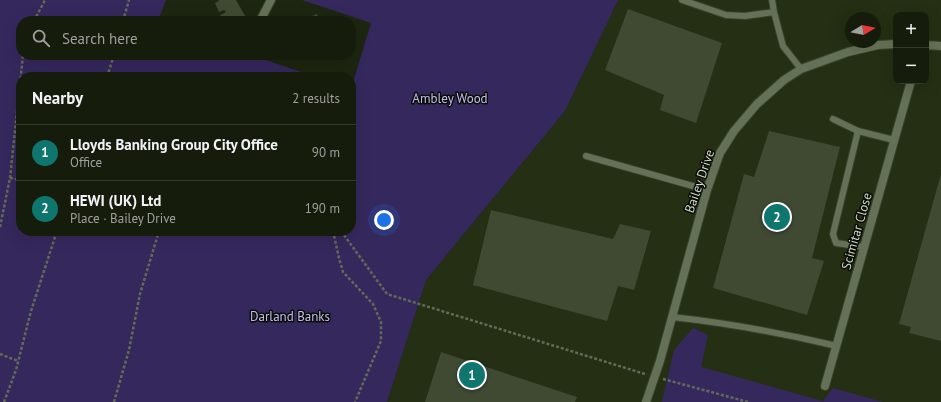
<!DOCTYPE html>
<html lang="en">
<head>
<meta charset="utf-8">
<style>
	body { margin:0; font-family:"PT Sans",sans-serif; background:#23291a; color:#f1f3f6 }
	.controls { position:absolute; right:12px; top:12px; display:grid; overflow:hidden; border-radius:8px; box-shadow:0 4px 16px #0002 }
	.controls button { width:36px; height:36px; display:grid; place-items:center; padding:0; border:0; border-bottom:1px solid #353a2d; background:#161c0c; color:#f1f3f6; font:20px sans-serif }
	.compass { position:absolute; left:845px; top:12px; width:36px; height:36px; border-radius:50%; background:#161c0c; box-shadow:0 4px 16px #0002; rotate:80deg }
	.you { position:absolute; left:384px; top:220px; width:14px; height:14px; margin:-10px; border:3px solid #fff; border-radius:50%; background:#1a73e8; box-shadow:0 0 0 6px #1a73e833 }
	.badge { display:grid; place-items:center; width:26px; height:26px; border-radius:50%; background:#0f766e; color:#fff; font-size:13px; font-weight:700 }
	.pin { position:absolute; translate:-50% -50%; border:2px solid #fff; box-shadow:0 1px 4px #0006 }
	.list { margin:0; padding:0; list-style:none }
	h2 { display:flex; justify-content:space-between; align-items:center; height:52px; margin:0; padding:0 16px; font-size:17px }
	h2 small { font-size:13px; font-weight:400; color:#9ea19d }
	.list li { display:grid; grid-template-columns:26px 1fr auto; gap:12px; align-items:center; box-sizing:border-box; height:56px; padding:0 16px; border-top:1px solid #353a2d }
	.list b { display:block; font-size:15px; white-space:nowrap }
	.list p { margin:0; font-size:13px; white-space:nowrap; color:#9ea19d }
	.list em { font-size:13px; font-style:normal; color:#9ea19d }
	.icon { flex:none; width:22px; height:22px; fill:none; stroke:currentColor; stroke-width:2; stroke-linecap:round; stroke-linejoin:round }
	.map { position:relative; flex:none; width:941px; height:402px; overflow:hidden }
	.search { position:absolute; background:#161c0c; box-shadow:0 4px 16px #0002; left:16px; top:16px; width:340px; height:44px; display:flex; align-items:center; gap:10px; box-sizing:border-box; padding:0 14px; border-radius:16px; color:#9ea19d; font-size:15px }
	.panel { position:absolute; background:#161c0c; box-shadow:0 4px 16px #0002; left:16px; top:72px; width:340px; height:164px; border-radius:16px }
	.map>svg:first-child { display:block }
</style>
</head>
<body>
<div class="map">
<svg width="941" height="402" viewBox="0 0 941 402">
	<rect width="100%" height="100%" fill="#1d2610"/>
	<path fill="#242f13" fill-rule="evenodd" d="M617,0H941V402H387L426,280L565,111ZM896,15H926V81H896ZM851,18H875V42H851Z"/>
	<path fill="#35285d" d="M0,0H166L158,21H21V55H251L316,77H21V231H351V89L371,23L302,0H618L565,111L426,280L387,402H0Z
		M693,328L708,335L701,367L823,401L833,388L883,402H662L674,350Z"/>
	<path fill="#404a33" d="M218,0H236L248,21H230L229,18L224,21L220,15L226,12L224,10L219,12L215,3L219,1Z
		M628,9L722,43L696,123L660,110L664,95L605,70Z
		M317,14L320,21H300Z
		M769,131L840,147L812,258L824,261L807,315L713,288L744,174L754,177Z
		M941,174V341L909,333L911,327L899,324Z
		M491,210L613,239L620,224L651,231L634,290L618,286L607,321L473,285Z
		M441,352L577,397L575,402H425Z"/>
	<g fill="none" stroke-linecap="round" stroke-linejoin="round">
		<g stroke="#3a422e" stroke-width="8">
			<path id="service" d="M682,0L726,15L745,16L774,12
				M772,0L774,12L783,46L801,69
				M833,119L858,131L894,140
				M858,131L833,234L836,243L864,247
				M586,156L707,190
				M672,317C727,323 782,333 837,346"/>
		</g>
		<g stroke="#3a422e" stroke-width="10">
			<path id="minor" d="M260,21L271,0
				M926,45L941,46
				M825,386L911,81
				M646,402L660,361L707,190L720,153L734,131L757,104L784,80L801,69L848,52L878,45L896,44"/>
		</g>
		<path stroke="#636b58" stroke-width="2.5" stroke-dasharray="3 2" stroke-linecap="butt" d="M34,21L45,0
			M123,21L129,0
			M109,73L124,77
			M107,77L114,55
			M10,178L21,180
			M0,227L10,178L23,55
			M333,231L339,258L343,272L373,304L381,322V341L355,402
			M341,231L387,294L645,374
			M0,354L18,361
			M663,379L748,402
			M4,402L16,370L31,311L57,231
			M114,402L129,350L140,294L159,231"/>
		<use href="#service" stroke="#657156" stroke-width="6"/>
		<use href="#minor" stroke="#657156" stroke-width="8"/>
	</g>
	<g text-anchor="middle" stroke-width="3" stroke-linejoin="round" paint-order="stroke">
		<g font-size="13" fill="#c4bdf3" stroke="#090d05">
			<text x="450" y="103">Ambley Wood</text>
			<text x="290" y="321">Darland Banks</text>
		</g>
		<g font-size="13" fill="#d1d7c9" stroke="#090d05">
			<text transform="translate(699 181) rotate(-71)" y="5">Bailey Drive</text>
			<text transform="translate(856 231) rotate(-74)" y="5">Scimitar Close</text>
		</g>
	</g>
</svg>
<div class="controls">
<button>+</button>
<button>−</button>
</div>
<svg class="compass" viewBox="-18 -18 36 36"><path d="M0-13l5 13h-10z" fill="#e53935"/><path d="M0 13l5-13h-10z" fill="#9ea19d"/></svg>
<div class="you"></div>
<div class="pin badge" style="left:472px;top:375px">1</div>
<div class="pin badge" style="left:777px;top:217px">2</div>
<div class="search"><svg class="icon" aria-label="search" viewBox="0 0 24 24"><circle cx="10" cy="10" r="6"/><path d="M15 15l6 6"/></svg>Search here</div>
<section class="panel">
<h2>Nearby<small>2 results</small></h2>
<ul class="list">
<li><span class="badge">1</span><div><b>Lloyds Banking Group City Office</b><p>Office</p></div><em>90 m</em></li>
<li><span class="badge">2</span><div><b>HEWI (UK) Ltd</b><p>Place · Bailey Drive</p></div><em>190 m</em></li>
</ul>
</section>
</div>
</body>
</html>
